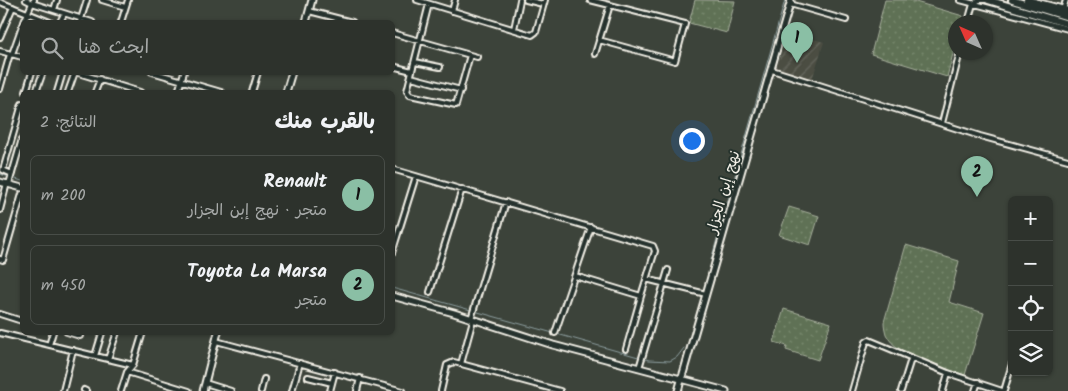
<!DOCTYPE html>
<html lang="ar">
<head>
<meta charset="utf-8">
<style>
	body { margin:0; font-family:Kalam,"Playpen Sans Arabic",sans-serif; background:#353a34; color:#f1f3f6; direction:rtl }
	.controls { position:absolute; right:15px; bottom:15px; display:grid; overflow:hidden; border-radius:8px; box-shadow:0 1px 4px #0004 }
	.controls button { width:45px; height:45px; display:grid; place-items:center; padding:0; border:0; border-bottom:1px solid #484d48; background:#2d322c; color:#f1f3f6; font:25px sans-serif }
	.compass { position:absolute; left:948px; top:15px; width:45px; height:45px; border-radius:50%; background:#2d322c; box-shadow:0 1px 4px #0004; rotate:315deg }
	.you { position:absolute; left:691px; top:140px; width:18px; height:18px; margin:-12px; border:4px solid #fff; border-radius:50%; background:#1a73e8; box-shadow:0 0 0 8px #1a73e833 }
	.badge { display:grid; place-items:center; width:32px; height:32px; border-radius:50%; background:#8abfa5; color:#111; font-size:16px; font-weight:700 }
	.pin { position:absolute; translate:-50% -41px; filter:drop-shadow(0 1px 2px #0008) }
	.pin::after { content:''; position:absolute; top:26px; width:18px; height:15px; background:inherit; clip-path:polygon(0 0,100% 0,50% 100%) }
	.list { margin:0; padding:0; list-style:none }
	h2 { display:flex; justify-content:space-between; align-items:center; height:65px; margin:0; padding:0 20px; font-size:21px }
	h2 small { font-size:16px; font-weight:400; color:#a7aaa9 }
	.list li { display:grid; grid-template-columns:32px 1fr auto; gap:15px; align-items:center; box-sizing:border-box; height:80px; margin:0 10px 10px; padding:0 10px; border:1px solid #484d48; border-radius:8px }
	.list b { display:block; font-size:19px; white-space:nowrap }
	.list p { margin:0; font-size:16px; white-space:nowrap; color:#a7aaa9 }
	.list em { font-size:16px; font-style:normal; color:#a7aaa9 }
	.icon { flex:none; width:28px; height:28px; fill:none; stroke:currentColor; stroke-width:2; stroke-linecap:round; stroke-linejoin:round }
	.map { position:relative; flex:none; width:1068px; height:391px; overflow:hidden; direction:ltr }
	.search { position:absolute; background:#2d322c; box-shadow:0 1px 4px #0004; left:20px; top:20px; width:375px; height:55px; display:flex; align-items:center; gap:12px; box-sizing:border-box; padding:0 18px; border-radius:8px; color:#a7aaa9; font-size:19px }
	.panel { position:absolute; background:#2d322c; box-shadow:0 1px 4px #0004; left:20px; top:90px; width:375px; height:245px; border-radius:8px; direction:rtl }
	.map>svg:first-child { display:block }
</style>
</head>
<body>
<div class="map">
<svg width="1068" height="391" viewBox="0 0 1068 391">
	<defs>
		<pattern id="industrial-furrows" width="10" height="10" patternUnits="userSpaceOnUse" patternTransform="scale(1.25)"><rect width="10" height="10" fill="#4c4e43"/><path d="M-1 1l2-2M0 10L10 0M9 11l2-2" fill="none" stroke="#66685e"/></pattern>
		<pattern id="grass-dots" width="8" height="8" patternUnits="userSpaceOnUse" patternTransform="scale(1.25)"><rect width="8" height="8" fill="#5e7154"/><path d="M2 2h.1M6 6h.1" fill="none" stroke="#76866d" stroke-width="1.8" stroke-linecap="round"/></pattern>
	</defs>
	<rect width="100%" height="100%" fill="#3c433a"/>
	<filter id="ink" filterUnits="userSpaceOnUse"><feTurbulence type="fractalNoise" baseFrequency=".02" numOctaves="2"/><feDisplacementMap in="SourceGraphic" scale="10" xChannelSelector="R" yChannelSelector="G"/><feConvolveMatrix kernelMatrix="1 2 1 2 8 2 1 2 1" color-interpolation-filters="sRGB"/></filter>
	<g filter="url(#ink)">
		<path fill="url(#industrial-furrows)" d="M813,39L824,42L810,86L774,75L784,44L808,51Z"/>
		<path fill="url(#grass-dots)" stroke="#a9b19e" d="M695,0L735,1L727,33L689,23Z
			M885,0H909L963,16L962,22H956L955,46L947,77L871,54Z
			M789,207L819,216L810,245L779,235Z
			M906,245L959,261L949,302L984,313L965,375C943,367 896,357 886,334C885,330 884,326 884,322Z
			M784,309L831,323L818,360L786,350L787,346L774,342Z"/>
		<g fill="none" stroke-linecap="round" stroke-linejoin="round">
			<path stroke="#8d9e9f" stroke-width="1" d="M0,174L22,181
				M711,260L785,0
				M392,288L553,333
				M557,334L649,360L670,361L677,357L684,348"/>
			<g stroke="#f4f1e8" stroke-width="8">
				<path id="street" d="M34,0L32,3L92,22
					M102,0L125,7
					M417,0L532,35L536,32L545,0
					M526,0L543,4
					M590,0L685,24L675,61L599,40
					M960,0L1068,29
					M0,2L50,22
					M790,4L846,20
					M54,10L57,0
					M1063,10L1066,0
					M309,11L352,22
					M452,11L455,0
					M24,22L32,3L26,0
					M60,22L64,14
					M80,22L87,0
					M121,22L128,0
					M968,22L973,4L979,0H986
					M514,29L520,0
					M392,33L477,57
					M0,37L13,7
					M0,51L22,57
					M12,54L22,26
					M595,54L610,5
					M415,62L440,67
					M392,66L412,71L429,4
					M772,70L980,136L1068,160
					M412,71L407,91L410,95L456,105L470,55
					M75,72L140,92
					M152,72L221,92
					M411,77L461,90
					M0,89L10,54
					M26,92L32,72
					M36,92L43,72
					M57,92L63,72
					M68,92L75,72
					M95,92L100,79
					M178,92L184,72
					M252,92L258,72
					M942,123L960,52
					M392,169L653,246L655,251L641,296L626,349
					M12,174L3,170L22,104
					M9,184L22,139
					M0,210L7,183
					M392,253L416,176
					M0,259L3,260L22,194
					M575,276L641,296
					M646,279L706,294
					M430,292L462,189
					M0,314L22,321
					M471,319L506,202
					M67,332L80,336
					M0,333L133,365
					M555,333L591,227
					M216,341L403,391
					M49,345L53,332
					M95,356L102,333
					M108,359L117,332
					M461,364L473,320
					M639,368L668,270
					M127,372L189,391
					M308,377L332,383
					M205,383L231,391
					M84,390L86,391
					M63,391L73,350
					M121,391L127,372L133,365L143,332
					M261,391L264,379
					M292,391L300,363
					M330,391L335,372
					M357,391L360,378
					M441,391L447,365L454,362L560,391
					M852,391L866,342L869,340L948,373L1002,391
					M901,391L911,359
					M943,391L948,373
					M975,391L978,382
					M1004,391L1012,364"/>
			</g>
			<g stroke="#f4f1e8" stroke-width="9">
				<path id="secondary" d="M306,22L312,0
					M286,92L292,72
					M0,182L22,188
					M392,296L454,313L553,345L726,391
					M203,391L218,332
					M678,391L791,0"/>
			</g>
			<g stroke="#f4f1e8" stroke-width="10">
				<path id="highway" d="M988,0L1068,24
					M1012,0L1068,17
					M1027,0L1068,11"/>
			</g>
			<use href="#street" stroke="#26332d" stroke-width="4"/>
			<use href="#secondary" stroke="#26332d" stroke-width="5"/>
			<use href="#highway" stroke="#26332d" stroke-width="6"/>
		</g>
	</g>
	<g text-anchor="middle" stroke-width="4" stroke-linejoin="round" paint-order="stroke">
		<g font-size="15" fill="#f4f1e8" stroke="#26332d">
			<text transform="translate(723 192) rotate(-74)" y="5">نهج إبن الجزار</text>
		</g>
	</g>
</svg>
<div class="controls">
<button>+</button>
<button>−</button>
<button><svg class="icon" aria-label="locate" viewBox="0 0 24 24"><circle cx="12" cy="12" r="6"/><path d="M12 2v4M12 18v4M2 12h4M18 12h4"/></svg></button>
<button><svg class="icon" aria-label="layers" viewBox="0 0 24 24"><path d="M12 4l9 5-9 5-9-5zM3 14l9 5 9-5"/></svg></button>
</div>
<svg class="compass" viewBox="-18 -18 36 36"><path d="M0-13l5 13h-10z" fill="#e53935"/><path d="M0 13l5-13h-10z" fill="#a7aaa9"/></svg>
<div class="you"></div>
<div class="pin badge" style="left:797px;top:63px">1</div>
<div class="pin badge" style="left:977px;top:197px">2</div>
<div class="search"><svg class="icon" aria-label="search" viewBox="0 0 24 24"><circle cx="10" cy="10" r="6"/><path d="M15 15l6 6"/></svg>ابحث هنا</div>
<section class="panel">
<h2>بالقرب منك<small>النتائج: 2</small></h2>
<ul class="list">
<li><span class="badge">1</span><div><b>Renault</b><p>متجر · نهج إبن الجزار</p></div><em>200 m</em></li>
<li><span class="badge">2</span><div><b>Toyota La Marsa</b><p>متجر</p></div><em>450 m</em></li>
</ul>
</section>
</div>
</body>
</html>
